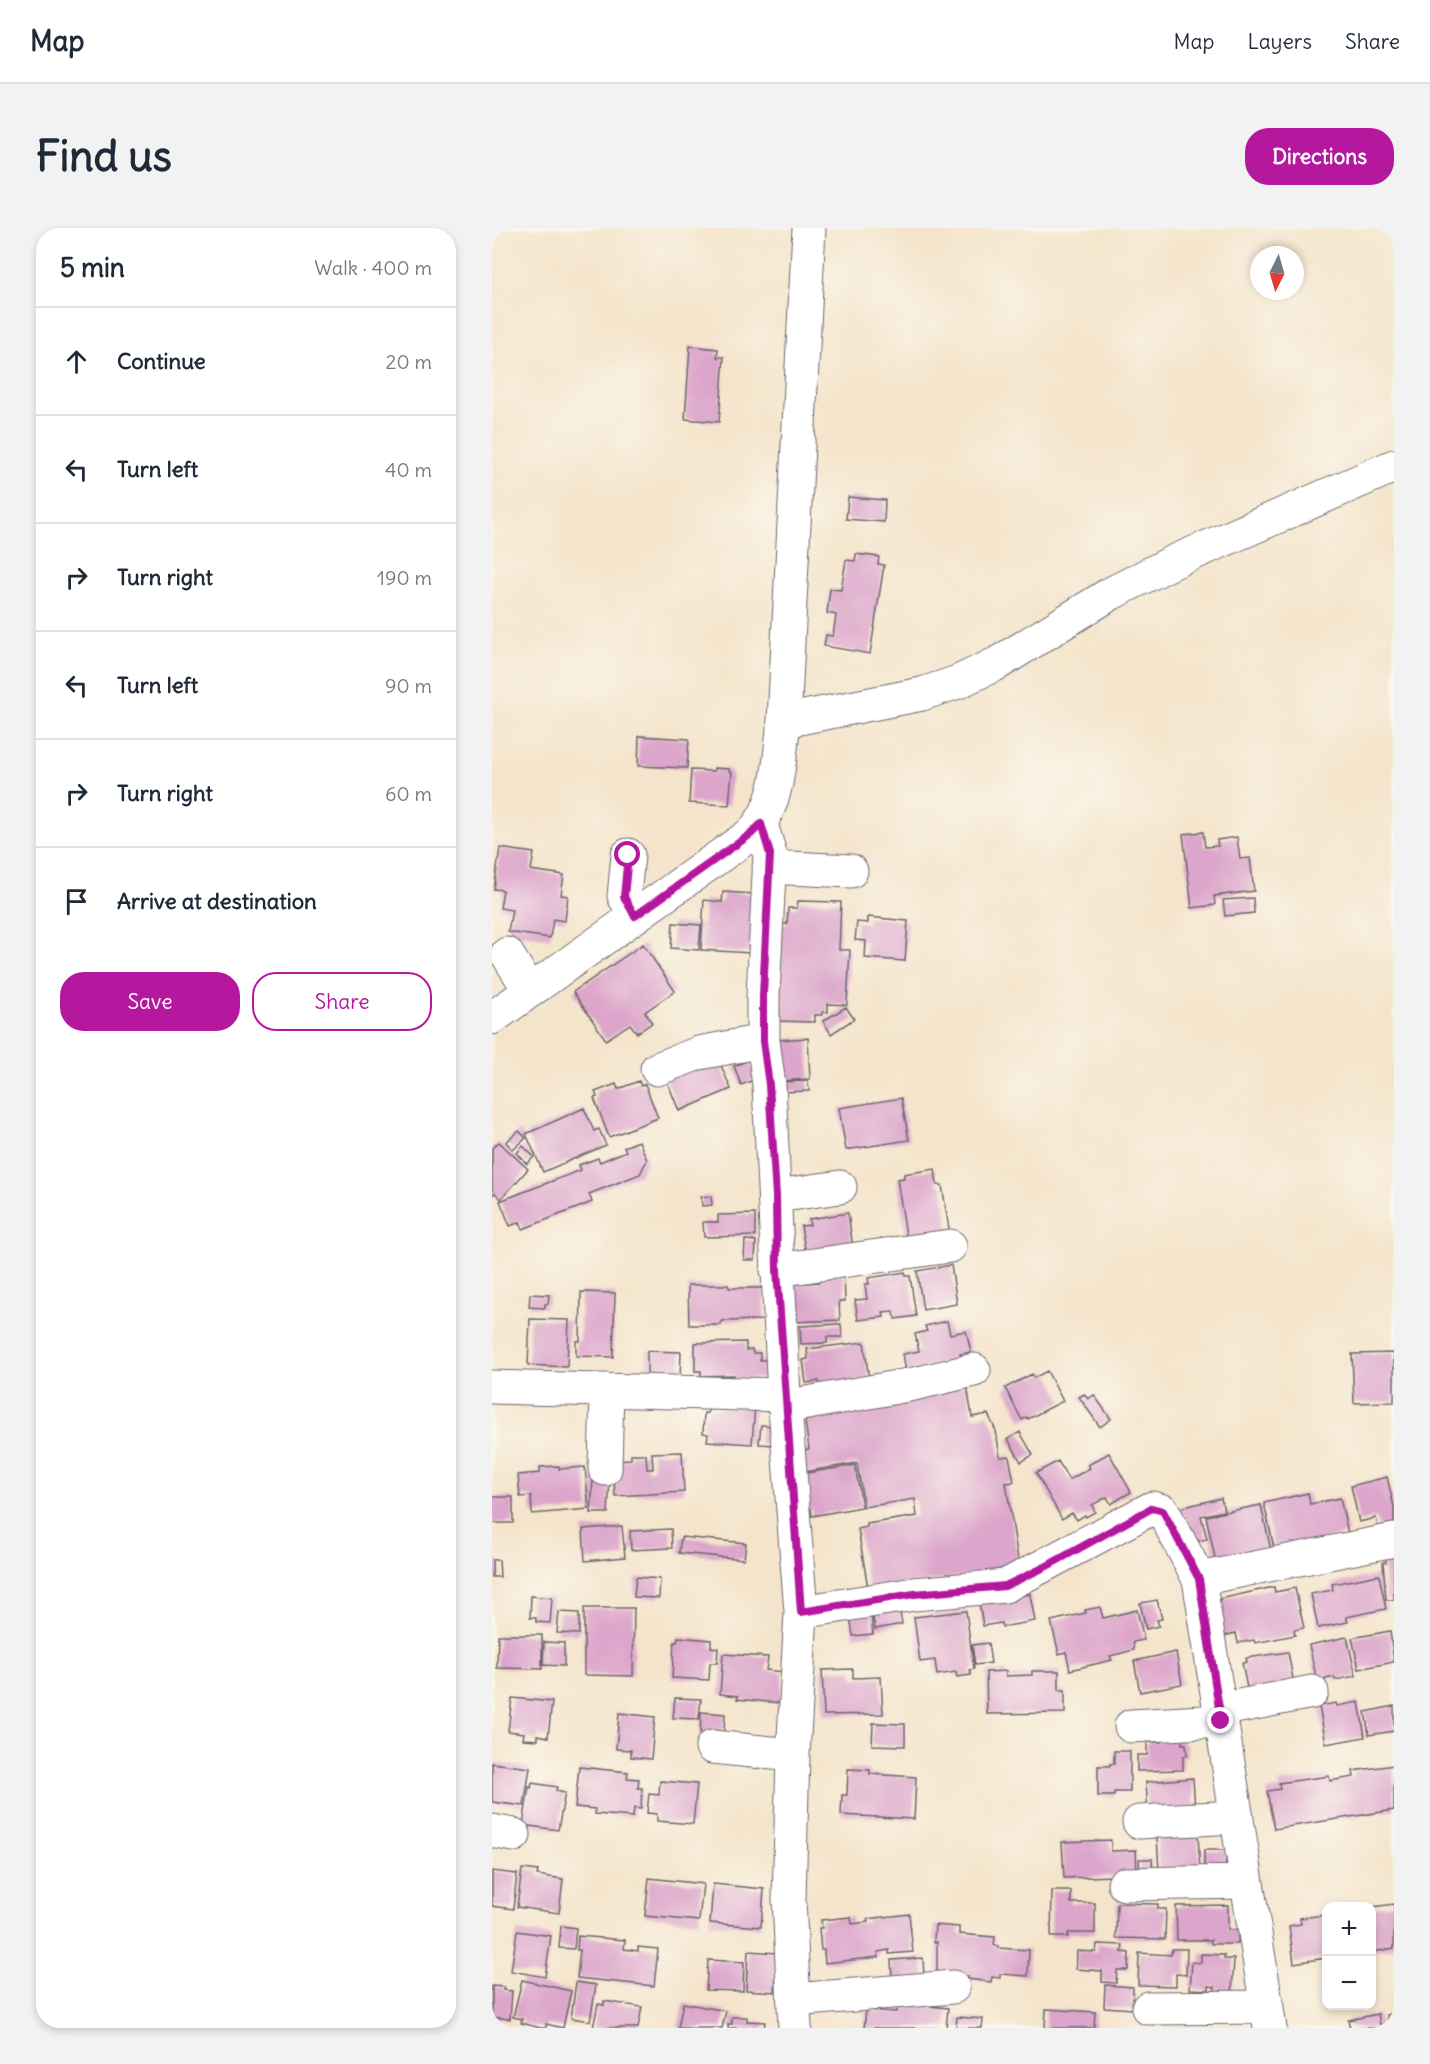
<!DOCTYPE html>
<html lang="en">
<head>
<meta charset="utf-8">
<style>
	body { margin:0; font-family:Delius,sans-serif; background:#f2f2f3; color:#1f2937 }
	.controls { position:absolute; right:18px; bottom:18px; display:grid; overflow:hidden; border-radius:12px; box-shadow:0 3px 9px #0003 }
	.controls button { width:54px; height:54px; display:grid; place-items:center; padding:0; border:0; border-bottom:2px solid #e0e1e3; background:#fff; color:#1f2937; font:30px sans-serif }
	.compass { position:absolute; left:758px; top:18px; width:54px; height:54px; border-radius:50%; background:#fff; box-shadow:0 3px 9px #0003; rotate:185deg }
	.stop { position:absolute; width:18px; height:18px; margin:-14px; border:4px solid #b5179e; border-radius:50%; background:#fff }
	.stop.end { background:#b5179e; border-color:#fff; box-shadow:0 2px 6px #0008 }
	.list { margin:0; padding:0; list-style:none }
	h2 { display:flex; justify-content:space-between; align-items:center; height:78px; margin:0; padding:0 24px; font-size:26px }
	h2 small { font-size:20px; font-weight:400; color:#747a83 }
	.list li { display:grid; grid-template-columns:39px 1fr auto; gap:18px; align-items:center; box-sizing:border-box; height:108px; padding:0 24px; border-top:2px solid #e0e1e3 }
	.list b { display:block; font-size:22px; white-space:nowrap }
	.list em { font-size:20px; font-style:normal; color:#747a83 }
	.actions { display:flex; gap:12px; padding:18px 24px }
	.actions a { flex:1; padding:14px 0; border:2px solid #b5179e; border-radius:24px; text-align:center; font-size:21px; color:#b5179e }
	.actions .main { background:#b5179e; color:#fff }
	.icon { flex:none; width:33px; height:33px; fill:none; stroke:currentColor; stroke-width:2; stroke-linecap:round; stroke-linejoin:round }
	.map { position:relative; flex:none; width:902px; height:1800px; overflow:hidden; border-radius:24px }
	header { display:flex; align-items:center; gap:36px; box-sizing:border-box; height:84px; padding:0 30px; background:#fff; border-bottom:2px solid #e0e1e3 }
	header strong { font-size:28px }
	nav { display:flex; gap:33px; margin-inline-start:auto; font-size:21px }
	.intro { display:flex; align-items:center; justify-content:space-between; box-sizing:border-box; height:144px; padding:0 36px }
	h1 { margin:0; font-size:42px }
	.button { padding:15px 27px; border-radius:24px; background:#b5179e; color:#fff; font-size:21px; font-weight:700 }
	main { display:flex; gap:36px; padding:0 36px }
	aside { flex:1; background:#fff; border-radius:24px; box-shadow:0 3px 9px #0003 }
	.map>svg:first-child { display:block }
</style>
</head>
<body>
<header>
<strong>Map</strong>
<nav><a>Map</a><a>Layers</a><a>Share</a></nav>
</header>
<div class="intro"><h1>Find us</h1><a class="button">Directions</a></div>
<main>
<aside>
<h2>5 min<small>Walk · 400 m</small></h2>
<ul class="list">
<li><svg class="icon" aria-label="ahead" viewBox="0 0 24 24"><path d="M12 20V5M6 11l6-6 6 6"/></svg><div><b>Continue</b></div><em>20 m</em></li>
<li><svg class="icon" aria-label="left" viewBox="0 0 24 24"><path d="M17 20v-9H6M10 6l-5 5 5 5"/></svg><div><b>Turn left</b></div><em>40 m</em></li>
<li><svg class="icon" aria-label="right" viewBox="0 0 24 24"><path d="M7 20v-9h11M14 6l5 5-5 5"/></svg><div><b>Turn right</b></div><em>190 m</em></li>
<li><svg class="icon" aria-label="left" viewBox="0 0 24 24"><path d="M17 20v-9H6M10 6l-5 5 5 5"/></svg><div><b>Turn left</b></div><em>90 m</em></li>
<li><svg class="icon" aria-label="right" viewBox="0 0 24 24"><path d="M7 20v-9h11M14 6l5 5-5 5"/></svg><div><b>Turn right</b></div><em>60 m</em></li>
<li><svg class="icon" aria-label="arrive" viewBox="0 0 24 24"><path d="M6 21V4h12l-3 4 3 4H6"/></svg><div><b>Arrive at destination</b></div></li>
</ul>
<div class="actions"><a class="main">Save</a><a>Share</a></div>
</aside>
<div class="map">
<svg width="902" height="1800" viewBox="0 0 902 1800">
	<rect width="100%" height="100%" fill="#fbf7ec"/>
	<filter id="ink" filterUnits="userSpaceOnUse"><feTurbulence type="fractalNoise" baseFrequency=".0167" numOctaves="2"/><feDisplacementMap in="SourceGraphic" scale="12" xChannelSelector="R" yChannelSelector="G"/><feConvolveMatrix kernelMatrix="1 2 1 2 8 2 1 2 1" color-interpolation-filters="sRGB"/></filter>
	<filter id="wash" filterUnits="userSpaceOnUse"><feTurbulence type="fractalNoise" baseFrequency=".008" numOctaves="4" result="noise"/><feDisplacementMap in="SourceGraphic" scale="24" xChannelSelector="R" yChannelSelector="G"/><feGaussianBlur stdDeviation="1.35" result="paint"/><feColorMatrix in="noise" values="0 0 0 0 0 0 0 0 0 0 0 0 0 0 0 0 0 1.4 0 .05"/><feComposite in="paint" operator="in"/></filter>
	<g filter="url(#wash)">
		<rect width="100%" height="100%" fill="#f4e4cb"/>
		<g id="blocks">
			<path fill="#dca5cb" d="M198,118L226,121L225,129H232L227,194L193,191Z
				M356,269L393,272L392,294L354,291Z
				M364,326L387,329L386,336L392,337L378,426L332,418L334,407L341,408L344,387L335,385L338,361L349,362L354,332L363,333Z
				M147,508L197,511L195,540L146,538Z
				M222,540L237,541V543L240,544L237,577L197,575L199,542L222,543Z
				M711,604L713,619L726,618L725,612L745,609L748,631L758,630L762,663L722,668L723,677L700,680L691,606Z
				M8,620L42,625L39,642L72,647L69,667L76,668L73,693L61,691L58,710L16,704L20,682L8,680L11,662L2,661Z
				M231,664L263,666L259,725L209,722L212,672L230,674Z
				M761,670L762,685L733,688L731,672Z
				M306,673L349,674L347,722H358L355,777L336,776V784H330V787H323V794L283,793L290,696H295L296,680H305Z
				M376,689L416,693L413,733L373,730L374,713L363,712L365,694L376,695Z
				M181,695L209,697L207,722L179,720Z
				M151,716L183,763L153,784L160,795L145,805L138,796L114,812L81,764Z
				M354,779L362,791L339,806L331,793Z
				M316,810L318,851L288,853L286,812Z
				M257,832L264,851L249,857L242,838Z
				M228,835L239,861L187,883L173,848L212,838L213,841Z
				M147,853L149,858L153,856L166,890L117,909L102,870L105,869L103,864L124,856L126,861Z
				M316,853L317,863L289,864V854Z
				M409,870L417,912L354,922L347,880Z
				M92,880L102,903L107,901L114,917L51,944L34,906Z
				M27,903L34,910L21,922L14,914Z
				M147,913L155,932L148,946L97,966L100,974L31,1001L28,994L18,998L8,973L89,942L87,937L106,930L108,934L134,923L132,919Z
				M7,914L36,941L9,971L3,965L0,967V920Z
				M31,918L42,929L35,936L25,925Z
				M443,941L445,957H450L458,1007L415,1013L405,951L412,950V946Z
				M219,968L220,977L210,978L209,969Z
				M356,985L361,1020L314,1027L309,998L318,997L317,991Z
				M263,986V1008L212,1009L211,994H226V987Z
				M253,1012L264,1013L263,1032H252Z
				M459,1037L465,1076L431,1082L425,1043Z
				M326,1044L352,1047L353,1073H347L348,1092L301,1094L299,1056L327,1054Z
				M413,1044L414,1048H418L424,1088L403,1091L402,1083L391,1084L392,1089L366,1092L363,1072L375,1071L373,1056H377L376,1050Z
				M196,1057H236L237,1060H272V1092L230,1093L229,1097H197Z
				M89,1064L123,1065L121,1129L84,1128V1113H88Z
				M38,1066L57,1067L56,1076H53V1080L37,1079Z
				M38,1091L77,1092L75,1139L36,1137Z
				M455,1093L458,1106L474,1103L479,1124L468,1126L470,1131L414,1144L411,1126L427,1123L423,1106L435,1103L433,1098Z
				M349,1096L350,1109H335V1115L309,1116L308,1098Z
				M254,1114V1122L260,1121L261,1125H268V1132H277L278,1150L242,1151V1147L209,1148V1143H203V1115Z
				M372,1114L377,1151L328,1158L327,1153L314,1155L311,1132L316,1131L315,1121Z
				M155,1123L189,1124L188,1151L155,1149Z
				M902,1125V1174L862,1175L860,1126Z
				M555,1143L571,1173L536,1191L535,1189L530,1192L513,1160L540,1146L542,1150Z
				M475,1157L480,1189L496,1186L504,1203L508,1229L517,1228L522,1254L514,1255L527,1338L411,1358L376,1360L366,1301L375,1299V1296L425,1288L423,1271L372,1279L365,1235L312,1244L308,1223L317,1221L313,1193L316,1192L315,1182Z
				M592,1166L596,1171L602,1167L619,1191L608,1199L587,1169Z
				M263,1177L260,1216L215,1213L216,1206L211,1205L212,1185H216V1181Z
				M269,1197L284,1198L282,1217L267,1216Z
				M528,1204L541,1227L529,1234L516,1211Z
				M190,1224L192,1264L123,1268L121,1232L139,1231V1226H154L155,1241H161L160,1225Z
				M617,1225L639,1264L619,1276L615,1269L600,1277L603,1284L594,1289L593,1287L585,1292L580,1285L570,1291L544,1245L566,1233L577,1252L598,1240L596,1237Z
				M363,1237L370,1279L320,1288L319,1281L314,1282L309,1246Z
				M67,1238V1241L93,1239L97,1281L40,1286L39,1268L28,1269L26,1247L48,1245V1239Z
				M895,1249L902,1279V1295L886,1298L884,1290L867,1294L859,1258Z
				M101,1250L118,1251L116,1285H99Z
				M816,1265L818,1276L848,1270L856,1305L783,1325L772,1275Z
				M0,1269H21V1295H0Z
				M729,1270L732,1283L709,1288L715,1311L701,1314L687,1280Z
				M769,1277L780,1327L725,1339L714,1288Z
				M130,1298L133,1329L93,1333L91,1301Z
				M179,1301L180,1320L139,1322L138,1303Z
				M189,1309L254,1315L252,1331L187,1325Z
				M894,1328H902V1372H894L891,1334H894Z
				M0,1332H7L8,1349H0Z
				M887,1347L894,1381L854,1389L856,1394L826,1400L819,1366L841,1362L840,1356Z
				M144,1349L168,1351L167,1370L142,1369Z
				M782,1359L783,1364L803,1360L812,1400L802,1402L803,1407L763,1415L762,1412L746,1415L744,1405L731,1408L723,1372Z
				M538,1366L543,1393L510,1399L509,1395L491,1398L487,1375Z
				M39,1368L60,1370L58,1395L44,1394V1390H38Z
				M665,1372L670,1391L665,1392L667,1398L654,1401L648,1375Z
				M407,1379L410,1396L383,1401L380,1384Z
				M608,1379L611,1390L645,1382L652,1412L641,1414L642,1422L618,1428L620,1432L578,1442L574,1424L567,1426L559,1393L594,1385L593,1382Z
				M92,1380H142L141,1448L92,1447Z
				M474,1383L482,1441L478,1442L479,1447L465,1449L464,1444L445,1447L443,1432L428,1434L422,1389Z
				M67,1384L87,1385V1406L65,1405Z
				M379,1385L381,1406L361,1408L358,1388Z
				M898,1403L902,1434L867,1441L860,1410Z
				M6,1407H50V1441L5,1440Z
				M186,1409L219,1412V1419L226,1420L225,1435H218L217,1452L180,1450L182,1414H185Z
				M855,1409L864,1448L843,1452L842,1449L825,1453L817,1417Z
				M52,1414L72,1415V1438L51,1437Z
				M496,1415L499,1435L483,1437L480,1417Z
				M684,1424L690,1456L648,1464L642,1433Z
				M796,1424L802,1456L756,1465L750,1435L755,1434L754,1430Z
				M231,1426L276,1429L274,1442L291,1444L288,1475L245,1471L246,1468L228,1466Z
				M361,1441V1450L389,1449L391,1486L332,1487L330,1442Z
				M514,1443V1448L540,1447V1443H567V1462H573V1485L495,1486L494,1444Z
				M20,1470L60,1474L56,1509L46,1507V1512L31,1511L32,1505L16,1503Z
				M183,1470L209,1471L207,1491L181,1490Z
				M867,1474L873,1509L834,1516L827,1478L844,1475L845,1478Z
				M902,1478V1503L877,1507L873,1484Z
				M209,1484L233,1486L232,1504L208,1509Z
				M127,1485L163,1489L159,1531L139,1529V1522L124,1521Z
				M381,1495L413,1496V1518L380,1517Z
				M669,1510H690V1516H694L695,1528H691V1542L645,1543V1527H655V1514H669Z
				M622,1523H638V1564H622V1568H606V1538H618V1536H622Z
				M0,1535L38,1540L32,1578L0,1574Z
				M902,1537V1582L782,1601L775,1563L788,1561L787,1555L837,1548L838,1553L862,1549L861,1543Z
				M87,1539L136,1544L135,1550L147,1551L146,1560H150L149,1581L142,1580L141,1589L103,1586V1581L83,1579Z
				M356,1541L378,1542V1546L424,1549L422,1591L349,1587L350,1567H355Z
				M701,1550L703,1582L656,1586L654,1554Z
				M168,1553L205,1556L201,1596L165,1593V1586L155,1585L157,1566L167,1567Z
				M40,1555L65,1559L64,1563L73,1565L66,1602L31,1597L37,1559L39,1560Z
				M706,1606L708,1643L667,1644L665,1608Z
				M619,1612V1623L644,1622L645,1647L572,1650L570,1614Z
				M712,1622H734V1642L712,1641Z
				M647,1631H660L661,1647H648Z
				M30,1641L46,1643L45,1647L71,1651L67,1685L25,1679Z
				M0,1643L25,1646L21,1681L0,1678Z
				M157,1650L211,1656L207,1693L153,1688Z
				M221,1656L272,1661L269,1699L218,1695Z
				M560,1663H579V1675H603V1705H576V1709H559Z
				M625,1675L666,1676V1681H674L673,1711L624,1710Z
				M902,1676V1720L880,1724L881,1679Z
				M736,1677V1702H746V1716H719V1712H685L684,1678Z
				M417,1686L421,1724L397,1726V1722L386,1724L387,1729L333,1735L332,1722H329L327,1700H330L329,1692L359,1689L360,1696L376,1694L375,1691Z
				M834,1687V1730L802,1735L797,1698L809,1696L808,1690Z
				M443,1697L467,1699V1706L503,1709L502,1717L506,1718V1720L537,1722L536,1748L508,1746V1750L500,1749L499,1754L475,1751L476,1748L455,1747L445,1744V1714H442Z
				M69,1698L84,1700L82,1721L67,1720Z
				M25,1703L59,1708L53,1749L19,1743Z
				M86,1708L133,1712L132,1721L146,1723V1719L166,1721L162,1758L85,1750L88,1722H85Z
				M605,1716L631,1717L630,1724L637,1725L636,1742H625L624,1755L610,1754V1743L584,1741L585,1723L604,1724Z
				M680,1721H695L694,1747L684,1746V1758L646,1757L647,1725L679,1727Z
				M256,1723L285,1725L283,1764L254,1762Z
				M709,1726L732,1727V1731H742L740,1765L722,1764L723,1759L717,1758V1762L698,1761L700,1734L709,1735Z
				M431,1730L432,1750L400,1751L399,1732Z
				M216,1732L252,1734L251,1763L214,1762Z
				M30,1752L79,1763L71,1800L54,1796V1800H49L29,1795L30,1791L21,1789Z
				M84,1754L104,1757L98,1793L79,1790Z
				M613,1757L641,1759L640,1781L612,1779Z
				M0,1758L12,1759L11,1762L20,1763L18,1791L0,1789Z
				M439,1770L438,1778L456,1780L454,1800H372L374,1782L404,1784L405,1776Z
				M112,1773L150,1779L146,1800H101L106,1776L112,1777Z
				M191,1775L234,1783L230,1800H186Z
				M554,1781L603,1784L602,1800H553Z
				M902,1785V1800H890L897,1798L895,1787Z
				M886,1786L889,1800H858L856,1792Z
				M240,1789H255V1793L273,1794L272,1800H236V1796H240Z
				M465,1789L491,1791L490,1800H464Z"/>
		</g>
	</g>
	<g filter="url(#ink)">
		<use href="#blocks" fill-opacity="0" stroke="#6c666d" stroke-width="1.5"/>
		<g fill="none" stroke-linecap="round" stroke-linejoin="round">
			<g stroke="#6c666d" stroke-width="35">
				<path id="minor" d="M292,493L430,466L466,454L506,435L618,366L679,335L902,238
					M269,596L278,626L271,767V813L277,857L292,1167L309,1384L301,1527L297,1671L303,1800
					M136,627L132,668L143,688
					M277,639L359,643
					M15,726L38,763
					M0,790L259,606C288,577 287,531 292,493L317,0
					M165,841L207,825L271,813
					M284,968L348,959
					M285,1042L458,1018
					M0,1159L292,1167
					M293,1179L422,1156L482,1142
					M113,1241L115,1162
					M707,1351L902,1312
					M309,1384L422,1366L513,1358L660,1280L671,1283L707,1351L778,1800
					M727,1482L820,1464
					M639,1498L729,1493
					M220,1519L301,1527
					M647,1594L744,1589
					M0,1603L22,1607
					M632,1656L754,1654
					M302,1772L461,1759
					M656,1780L775,1779"/>
			</g>
			<use href="#minor" stroke="#fff" stroke-width="33"/>
		</g>
	</g>
	<g fill="none" stroke-linecap="round" stroke-linejoin="round" filter="url(#ink)">
		<path stroke="#b5179e" stroke-width="8" d="M136,627L132,669L143,688L259,606L269,596L278,626L271,767V813L277,857L284,968L285,1042L309,1384L422,1366L513,1358L555,1338L660,1280L671,1283L707,1351L729,1493"/>
	</g>
</svg>
<div class="controls">
<button>+</button>
<button>−</button>
</div>
<svg class="compass" viewBox="-18 -18 36 36"><path d="M0-13l5 13h-10z" fill="#e53935"/><path d="M0 13l5-13h-10z" fill="#747a83"/></svg>
<div class="stop" style="left:136px;top:627px"></div>
<div class="stop end" style="left:729px;top:1493px"></div>
</div>
</main>
</body>
</html>
